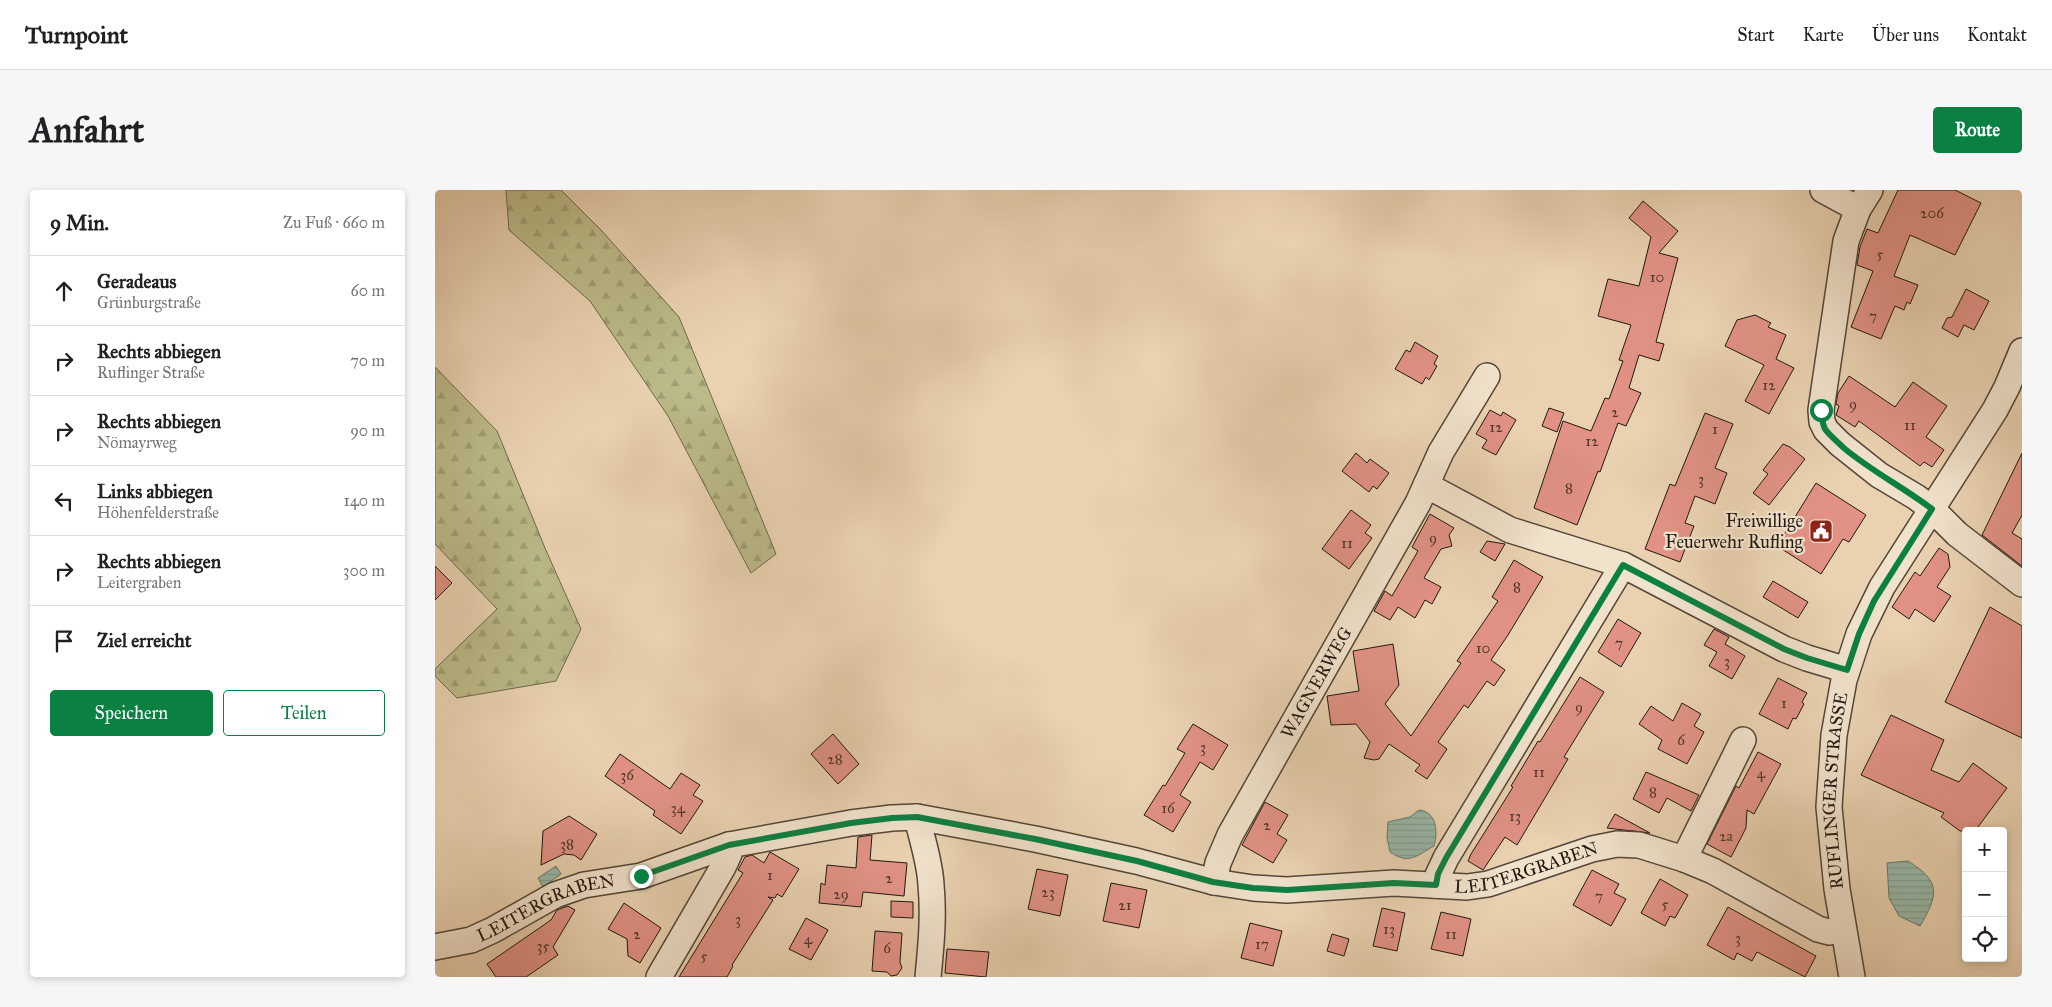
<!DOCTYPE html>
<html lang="de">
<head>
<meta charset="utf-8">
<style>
	body { margin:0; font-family:"IM FELL Great Primer",serif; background:#f6f6f6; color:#202124 }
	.controls { position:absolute; right:15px; bottom:15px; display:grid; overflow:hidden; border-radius:5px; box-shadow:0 2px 8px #0003 }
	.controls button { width:45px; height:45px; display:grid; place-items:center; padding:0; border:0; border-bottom:1px solid #e0e0e0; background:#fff; color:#202124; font:25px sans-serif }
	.stop { position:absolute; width:15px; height:15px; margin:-11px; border:4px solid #0b8043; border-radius:50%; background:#fff }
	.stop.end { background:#0b8043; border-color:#fff; box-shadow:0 1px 5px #0008 }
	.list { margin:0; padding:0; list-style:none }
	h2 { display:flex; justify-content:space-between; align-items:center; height:65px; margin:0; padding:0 20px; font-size:21px }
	h2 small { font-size:16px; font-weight:400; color:#757577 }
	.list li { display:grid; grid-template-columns:32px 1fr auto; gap:15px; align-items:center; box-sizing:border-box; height:70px; padding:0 20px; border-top:1px solid #e0e0e0 }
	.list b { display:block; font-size:19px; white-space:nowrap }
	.list p { margin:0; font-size:16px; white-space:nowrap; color:#757577 }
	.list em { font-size:16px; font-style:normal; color:#757577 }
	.actions { display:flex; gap:10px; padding:15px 20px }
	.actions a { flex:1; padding:11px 0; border:1px solid #0b8043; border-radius:5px; text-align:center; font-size:18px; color:#0b8043 }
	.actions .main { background:#0b8043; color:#fff }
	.icon { flex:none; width:28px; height:28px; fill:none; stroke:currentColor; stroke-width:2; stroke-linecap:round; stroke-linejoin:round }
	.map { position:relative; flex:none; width:1587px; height:787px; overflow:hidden; border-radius:5px }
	header { display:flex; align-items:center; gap:30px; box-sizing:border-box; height:70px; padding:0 25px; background:#fff; border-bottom:1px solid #e0e0e0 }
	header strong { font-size:24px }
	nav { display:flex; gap:28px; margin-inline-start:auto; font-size:18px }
	.intro { display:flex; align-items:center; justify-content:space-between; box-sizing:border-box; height:120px; padding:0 30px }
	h1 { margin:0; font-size:35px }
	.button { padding:12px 22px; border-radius:5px; background:#0b8043; color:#fff; font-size:18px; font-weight:700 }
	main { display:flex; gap:30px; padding:0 30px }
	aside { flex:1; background:#fff; border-radius:5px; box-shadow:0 2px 8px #0003 }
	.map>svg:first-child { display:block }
</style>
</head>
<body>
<header>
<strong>Turnpoint</strong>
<nav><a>Start</a><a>Karte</a><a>Über uns</a><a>Kontakt</a></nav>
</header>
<div class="intro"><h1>Anfahrt</h1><a class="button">Route</a></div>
<main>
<aside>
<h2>9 Min.<small>Zu Fuß · 660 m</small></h2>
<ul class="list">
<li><svg class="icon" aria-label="ahead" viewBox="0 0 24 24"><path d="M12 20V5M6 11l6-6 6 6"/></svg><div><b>Geradeaus</b><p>Grünburgstraße</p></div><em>60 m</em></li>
<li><svg class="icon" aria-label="right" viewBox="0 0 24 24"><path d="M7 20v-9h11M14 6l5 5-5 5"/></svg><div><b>Rechts abbiegen</b><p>Ruflinger Straße</p></div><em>70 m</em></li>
<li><svg class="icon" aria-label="right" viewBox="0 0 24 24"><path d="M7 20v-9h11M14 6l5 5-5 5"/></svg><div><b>Rechts abbiegen</b><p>Nömayrweg</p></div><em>90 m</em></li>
<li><svg class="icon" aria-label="left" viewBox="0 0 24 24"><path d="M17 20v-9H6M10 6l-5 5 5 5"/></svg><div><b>Links abbiegen</b><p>Höhenfelderstraße</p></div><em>140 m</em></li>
<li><svg class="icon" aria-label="right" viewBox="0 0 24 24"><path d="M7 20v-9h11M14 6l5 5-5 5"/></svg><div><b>Rechts abbiegen</b><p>Leitergraben</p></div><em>300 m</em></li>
<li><svg class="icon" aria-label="arrive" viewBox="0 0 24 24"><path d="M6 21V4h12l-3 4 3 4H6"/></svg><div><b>Ziel erreicht</b></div></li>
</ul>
<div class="actions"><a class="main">Speichern</a><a>Teilen</a></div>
</aside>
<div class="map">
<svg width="1587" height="787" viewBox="0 0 1587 787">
	<defs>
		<pattern id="forest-firs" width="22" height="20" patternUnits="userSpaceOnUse" patternTransform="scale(1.25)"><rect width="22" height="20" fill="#bbba88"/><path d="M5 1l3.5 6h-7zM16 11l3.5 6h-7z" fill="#a09f74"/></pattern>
		<pattern id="water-rules" width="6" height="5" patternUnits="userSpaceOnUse" patternTransform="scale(1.25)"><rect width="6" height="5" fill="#98b8a9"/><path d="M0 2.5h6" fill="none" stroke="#839d90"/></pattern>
	</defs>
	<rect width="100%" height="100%" fill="#ead2b1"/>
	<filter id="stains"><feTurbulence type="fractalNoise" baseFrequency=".004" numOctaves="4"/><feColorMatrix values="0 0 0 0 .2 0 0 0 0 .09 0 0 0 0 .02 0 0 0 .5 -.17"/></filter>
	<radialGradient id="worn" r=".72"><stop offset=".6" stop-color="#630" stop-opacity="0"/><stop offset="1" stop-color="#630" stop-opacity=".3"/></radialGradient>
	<path fill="url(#forest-firs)" stroke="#6e684c" d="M71,0H126L166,40L244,127L341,364L316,383L233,226L155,111L74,40Z
		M0,177L62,241L110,358L146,439L121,491L22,508L0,486V479L62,419L0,354Z"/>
	<path fill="url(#water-rules)" stroke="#68786c" d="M984,620C1002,622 1003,642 999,656C981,666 974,675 955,662L952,647L953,632L975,627Z
		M1473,671C1507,692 1503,705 1485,736L1464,726L1454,708L1452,673Z
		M121,676L126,684L108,697L103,688Z"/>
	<path fill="#e19285" stroke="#211710" d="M1463,0H1520L1546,13L1520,65L1475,45L1459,86L1483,95L1475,114L1472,112L1469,120L1460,116L1446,149L1416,137L1438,81L1422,75L1425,57L1432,39L1443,43Z
		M1208,11L1243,41L1224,63L1243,68L1221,152L1229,154L1224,171L1204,165L1194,198L1206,203L1191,236L1183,233L1165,282L1163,281L1142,335L1099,318L1128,231L1156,241L1170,208L1174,209L1188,171L1184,170L1196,135L1163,126L1173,89L1204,96L1216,47L1194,28Z
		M1531,99L1554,111L1539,140L1529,135L1523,147L1507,138L1512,128L1517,127Z
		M1320,125L1336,133L1333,137L1351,145L1341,169L1359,178L1334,224L1310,211L1329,175L1290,156L1302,130Z
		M980,152L1003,166L999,174L1002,176L994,190L991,187L987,194L960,179L971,160L975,162Z
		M1414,186L1460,217L1478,192L1512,216L1491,247L1509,260L1497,277L1489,272L1485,276L1424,231L1420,237L1401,225L1404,216L1401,214L1403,203Z
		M1114,218L1129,223L1122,242L1107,236Z
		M1055,220L1066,226L1068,222L1081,230L1061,265L1047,258L1052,250L1041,244Z
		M1270,223L1298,234L1280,278L1292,283L1280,314L1260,306L1250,333L1259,336L1245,372L1210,359L1235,294L1240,296Z
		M1348,254L1355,257L1370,269L1334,315L1318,303L1333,284L1328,280Z
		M921,263L932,273L935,269L954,283L942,299L938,296L934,302L907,281Z
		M1587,263V325L1577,343L1587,349V376L1547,345Z
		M1381,293L1431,325L1414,352L1408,349L1386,384L1342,356Z
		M916,320L936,335L930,343L937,348L914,379L887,359Z
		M995,324L1019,338L1014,345L1017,356L1006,359L989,388L1006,397L997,414L990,410L980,428L963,417L955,430L939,421L950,401L957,406L983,361L977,357Z
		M1052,351L1070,354L1060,371L1045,362Z
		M1504,358L1513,364L1515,377L1502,397L1516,406L1499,432L1480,419L1474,429L1457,417L1480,382L1485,386Z
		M1079,370L1108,387L1073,445L1056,470L1070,480L1059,496L1052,491L1033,518L1029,515L1003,552L1012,559L992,589L980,581L985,575L954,554L944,569L939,570L929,568L935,552L921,534L896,535L892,506L924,501L918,461L958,454L964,495L950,514L976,546L1026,473L1022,471L1063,411L1057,407Z
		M0,376L17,393L0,410Z
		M1338,391L1373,412L1363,428L1328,407Z
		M1555,417L1587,436V548L1510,512Z
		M1183,429L1206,443L1186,477L1163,462Z
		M1279,439L1294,447L1290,454L1310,466L1297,489L1274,476L1282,462L1269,455Z
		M1145,487L1169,502L1129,567L1133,569L1082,655L1070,647L1048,680L1033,671L1036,664L1078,597L1076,596L1103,551L1105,552Z
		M1343,488L1372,503L1367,512L1369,514L1361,529L1358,528L1353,539L1324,524Z
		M1247,513L1266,524L1259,536L1269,542L1252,574L1223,559L1227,550L1204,534L1216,516L1238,531Z
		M1456,525L1509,550L1496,580L1524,592L1538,573L1572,598L1540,641H1525L1506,627L1509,623L1426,585Z
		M758,534L793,555L778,580L765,572L745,605L756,612L738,642L709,625L728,595L730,596L750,563L742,559Z
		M398,544L424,574L403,594L376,564Z
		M1323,562L1346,574L1319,624L1312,620L1311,638L1296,667L1272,654L1301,596L1304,598Z
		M185,564L235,599L246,583L265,595L258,605L268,611L246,644L218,625L220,621L170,586Z
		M1211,582L1264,605L1256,621L1232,608L1224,623L1198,609Z
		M830,612L853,625L842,644L852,650L838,673L807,655Z
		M1180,624L1215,643L1172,638Z
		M134,626L162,644L146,670L139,665L129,664L106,675L108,641Z
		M437,645L435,670L472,673L469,706L428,702L426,717L384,713L386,693L390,695L392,675L421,678L423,647Z
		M335,662L364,679L347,707L342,704L340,708L333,707L338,710L297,775L298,776L292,787H244L308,683L303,680L310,667L317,665L329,673Z
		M602,679L633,685L625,726L593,719Z
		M1157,680L1184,694L1179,703L1191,709L1176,736L1138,715Z
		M1225,689L1253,705L1240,728L1235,726L1230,736L1206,723Z
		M676,693L712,700L704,738L668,731Z
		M456,711L478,712V728L456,727Z
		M189,713L226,738L205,773L193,766L192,749L173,739Z
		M133,716L140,720L118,757L123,765L91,787H61L52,774L116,730L122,720Z
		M1293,717L1381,766L1370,787L1322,762L1317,771L1302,763L1299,770L1272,755Z
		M947,718L970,723L962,761L938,756Z
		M1006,722L1036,729L1028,766L996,759Z
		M371,728L393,740L376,770L354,759Z
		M815,733L847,741L838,776L806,768Z
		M440,741L467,743L465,772L467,778L462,785L456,786L452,782L437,781Z
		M897,744L914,749L909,766L892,761Z
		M512,759L554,762L551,787L510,783Z"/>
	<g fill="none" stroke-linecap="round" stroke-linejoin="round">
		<g stroke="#534638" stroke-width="28">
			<g id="minor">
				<path d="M1388,0L1423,19"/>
				<path d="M1435,0L1423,19L1411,51L1386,220L1387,232L1391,240L1405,254L1444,285L1481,307L1497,319L1522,344L1587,394"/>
				<path d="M991,295L1075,340L1188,375L1349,459L1372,468L1412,480"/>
				<path d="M482,627C487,650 495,672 496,695C499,726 496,757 493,787"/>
				<path d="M1249,669L1308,550"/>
				<path id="s1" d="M779,692L783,673L795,645L983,313L1006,262L1052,186"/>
				<path d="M1001,695L1003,685L1011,668L1188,375"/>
				<path id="s2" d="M0,757L36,750L58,740L120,705L149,695L206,686L294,655L416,633L457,628L482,627L600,649L701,671L779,692L818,698L852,700L959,693L1032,697L1053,694L1157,659L1182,654L1204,655L1249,669L1278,681L1383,739L1394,742L1408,739"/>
				<path d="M224,787L288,677L294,664V655"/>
				<path id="s3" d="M1417,787L1402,699L1394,617L1399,545L1409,490L1424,444L1447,397L1560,220L1572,197L1587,161"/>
			</g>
		</g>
		<use href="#minor" stroke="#f1e2cc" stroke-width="25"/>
	</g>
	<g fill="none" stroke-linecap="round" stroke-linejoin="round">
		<path stroke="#0b8043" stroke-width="6" d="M206,686L294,655L416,633L457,628L482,627L600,649L702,671L778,692L818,698L852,700L959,693L1001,695L1003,684L1011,668L1188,375L1349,459L1372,468L1412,480L1424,444L1439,411L1497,319C1468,297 1438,282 1410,259C1404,253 1395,246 1390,239C1387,233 1387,227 1386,220"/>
	</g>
	<defs>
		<g id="civic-square" transform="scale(1.25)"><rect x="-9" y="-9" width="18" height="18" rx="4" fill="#8f2418" stroke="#f1e2cc"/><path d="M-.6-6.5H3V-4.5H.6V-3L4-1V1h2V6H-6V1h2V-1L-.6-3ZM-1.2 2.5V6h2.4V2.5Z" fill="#fff"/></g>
	</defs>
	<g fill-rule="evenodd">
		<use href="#civic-square" x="1386" y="341"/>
	</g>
	<g text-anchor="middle" stroke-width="4.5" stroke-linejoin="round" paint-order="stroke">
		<g font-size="15" fill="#51362d">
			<text x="1497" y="28">206</text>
			<text x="1445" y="69">5</text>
			<text x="1222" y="92">10</text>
			<text x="1438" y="131">7</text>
			<text x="1334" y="200">12</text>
			<text x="1418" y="219">9</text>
			<text x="1180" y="227">2</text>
			<text x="1475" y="240">11</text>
			<text x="1061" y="242">12</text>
			<text x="1280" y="244">1</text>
			<text x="1157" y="256">12</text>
			<text x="1266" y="294">3</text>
			<text x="1134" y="303">8</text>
			<text x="998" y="353">9</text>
			<text x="912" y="358">11</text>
			<text x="1082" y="402">8</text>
			<text x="1184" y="458">7</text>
			<text x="1048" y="463">10</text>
			<text x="1292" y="476">3</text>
			<text x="1349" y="518">1</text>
			<text x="1144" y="522">9</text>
			<text x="1246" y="555">6</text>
			<text x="768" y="562">3</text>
			<text x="400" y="574">28</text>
			<text x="1104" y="587">11</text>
			<text x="1326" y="588">4</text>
			<text x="192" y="590">36</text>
			<text x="1218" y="607">8</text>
			<text x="243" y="623">34</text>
			<text x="733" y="623">16</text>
			<text x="1080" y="631">13</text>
			<text x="832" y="640">2</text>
			<text x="1291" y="651">2a</text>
			<text x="132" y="659">38</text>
			<text x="335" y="690">1</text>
			<text x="454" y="693">2</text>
			<text x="613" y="707">23</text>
			<text x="406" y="709">29</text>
			<text x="1164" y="711">7</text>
			<text x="1230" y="719">5</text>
			<text x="690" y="720">21</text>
			<text x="303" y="734">3</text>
			<text x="954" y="744">13</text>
			<text x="202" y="749">2</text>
			<text x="1016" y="749">11</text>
			<text x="1303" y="753">3</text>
			<text x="373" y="754">4</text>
			<text x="827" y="759">17</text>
			<text x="108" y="761">35</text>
			<text x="452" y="763">6</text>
			<text x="269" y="771">5</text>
		</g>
		<g font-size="18" fill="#211710" stroke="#f1e2cc" text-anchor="end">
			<text x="1368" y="337">Freiwillige<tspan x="1368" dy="21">Feuerwehr Rufling</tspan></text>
		</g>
		<g font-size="18" fill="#211710" stroke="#f1e2cc">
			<text dy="6" stroke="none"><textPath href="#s1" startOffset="225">WAGNERWEG</textPath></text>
			<text dy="6" stroke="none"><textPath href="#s3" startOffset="188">RUFLINGER STRASSE</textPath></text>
			<text dy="6" stroke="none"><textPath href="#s2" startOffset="1124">LEITERGRABEN</textPath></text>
			<text dy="6" stroke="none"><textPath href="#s2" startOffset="119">LEITERGRABEN</textPath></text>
		</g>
	</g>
	<rect width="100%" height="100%" filter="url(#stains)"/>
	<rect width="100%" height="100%" fill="url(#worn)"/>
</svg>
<div class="controls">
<button>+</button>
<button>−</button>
<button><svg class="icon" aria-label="locate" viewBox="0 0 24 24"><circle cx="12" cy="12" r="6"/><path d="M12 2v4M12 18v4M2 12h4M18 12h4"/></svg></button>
</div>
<div class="stop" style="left:1386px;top:220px"></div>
<div class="stop end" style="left:206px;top:686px"></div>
</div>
</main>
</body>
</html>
